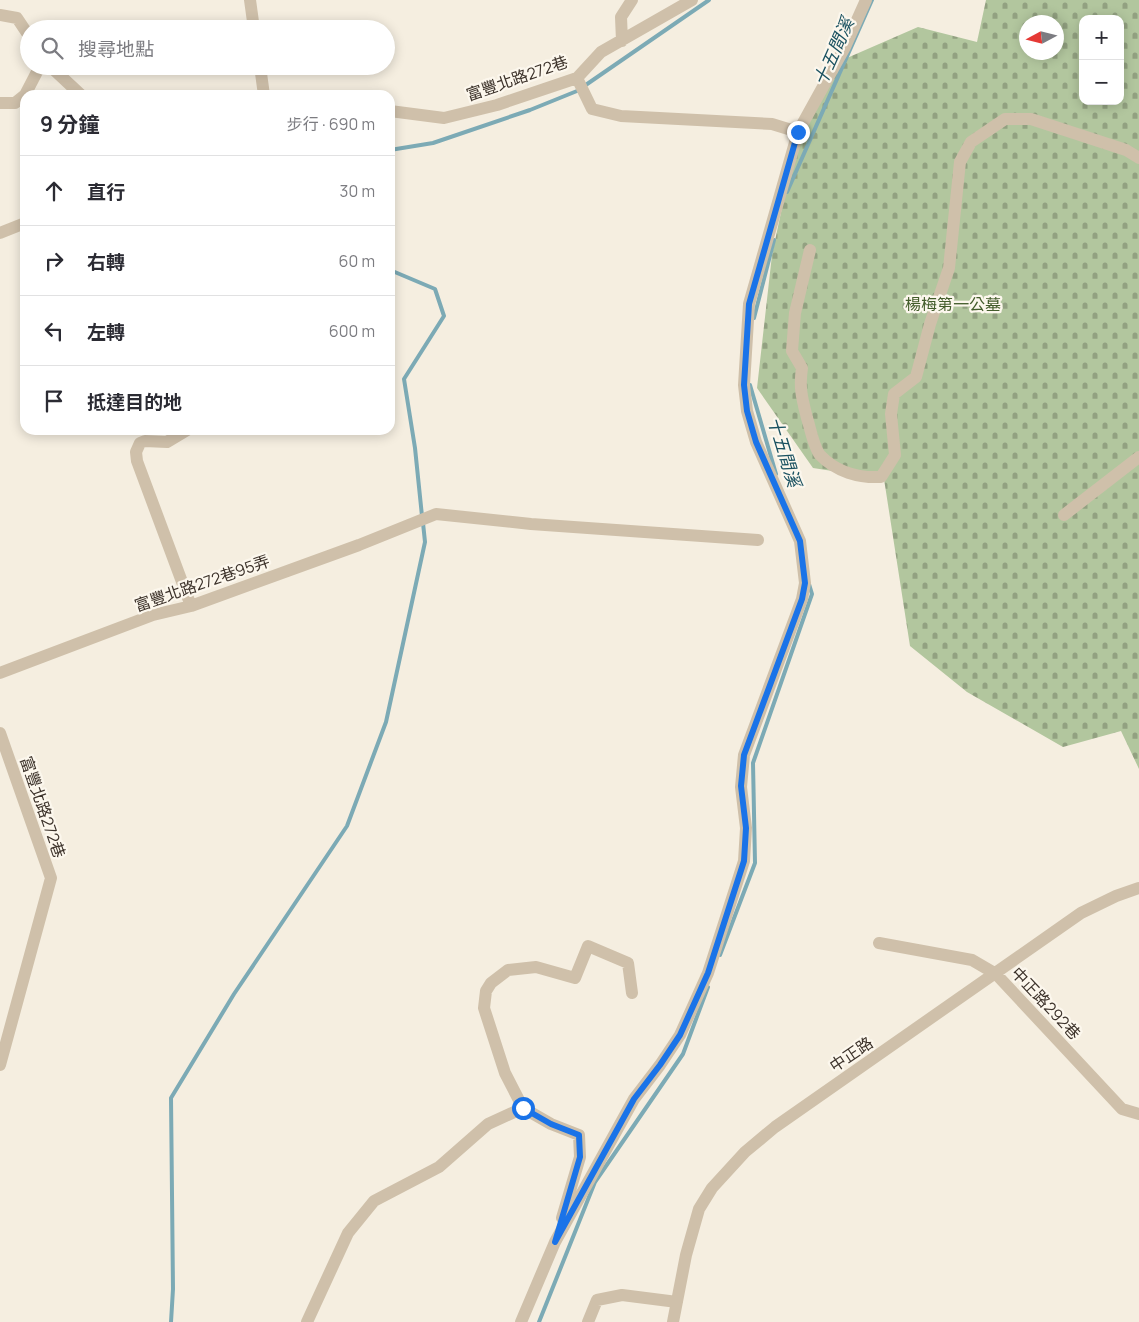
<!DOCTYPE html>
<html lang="zh-TW">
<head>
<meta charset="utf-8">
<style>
	body { margin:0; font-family:Manrope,"Noto Sans TC",sans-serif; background:#f2f2f3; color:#2b2b33 }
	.controls { position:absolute; right:15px; top:15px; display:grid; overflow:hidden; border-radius:10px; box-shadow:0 2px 12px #0003 }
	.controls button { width:45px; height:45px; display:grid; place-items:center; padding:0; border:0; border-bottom:1px solid #e1e1e2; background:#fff; color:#2b2b33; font:25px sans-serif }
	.compass { position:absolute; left:1019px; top:15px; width:45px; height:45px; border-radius:50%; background:#fff; box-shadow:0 2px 12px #0003; rotate:263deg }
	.stop { position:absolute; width:15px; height:15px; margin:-11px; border:4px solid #1a73e8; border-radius:50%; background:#fff }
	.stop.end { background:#1a73e8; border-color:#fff; box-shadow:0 1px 5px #0008 }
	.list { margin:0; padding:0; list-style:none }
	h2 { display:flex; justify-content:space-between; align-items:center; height:65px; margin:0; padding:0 20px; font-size:21px }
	h2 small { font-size:16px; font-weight:400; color:#7c7c81 }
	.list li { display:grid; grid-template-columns:32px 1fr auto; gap:15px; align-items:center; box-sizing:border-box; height:70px; padding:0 20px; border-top:1px solid #e1e1e2 }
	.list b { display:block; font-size:19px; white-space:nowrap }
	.list em { font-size:16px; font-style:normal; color:#7c7c81 }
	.icon { flex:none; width:28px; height:28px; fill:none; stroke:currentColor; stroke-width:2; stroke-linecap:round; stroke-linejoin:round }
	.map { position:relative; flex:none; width:1139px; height:1322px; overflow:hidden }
	.search { position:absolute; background:#fff; box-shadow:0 2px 12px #0003; left:20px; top:20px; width:375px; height:55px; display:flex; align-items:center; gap:12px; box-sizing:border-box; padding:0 18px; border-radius:28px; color:#7c7c81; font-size:19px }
	.panel { position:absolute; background:#fff; box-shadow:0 2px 12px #0003; left:20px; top:90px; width:375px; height:345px; border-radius:15px }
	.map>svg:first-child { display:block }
</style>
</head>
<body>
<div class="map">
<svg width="1139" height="1322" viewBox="0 0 1139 1322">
	<defs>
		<pattern id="cemetery-stones" width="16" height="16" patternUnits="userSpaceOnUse" patternTransform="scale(1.25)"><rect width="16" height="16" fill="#b2c69e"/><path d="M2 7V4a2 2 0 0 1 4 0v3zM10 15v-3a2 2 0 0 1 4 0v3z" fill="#92a181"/></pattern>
	</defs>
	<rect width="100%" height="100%" fill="#f5eee0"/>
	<path fill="url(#cemetery-stones)" fill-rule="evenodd" d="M986,0H1139V769L1121,731L1063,747L967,692L910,646L884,479L813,468L757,388L772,255L792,160L824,68L918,27L977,42ZM1083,19H1120V101H1083ZM1026,22H1056V52H1026Z"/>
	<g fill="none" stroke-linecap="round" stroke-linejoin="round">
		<path stroke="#7caab5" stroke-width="4" d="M390,150L433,143L530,110L577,91L709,0
			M787,192L872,0
			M390,270L435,289L444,316L404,379L415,448L422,516
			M754,318L774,240
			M750,385L776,474
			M720,955L755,863L753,763L812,594L809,584
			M171,1322L173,1289L171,1098L234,994L347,826L386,722L425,542L423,523
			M539,1322L595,1182L683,1054L708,987"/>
		<path stroke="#cfc0aa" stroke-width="12" d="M250,0L254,29
			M0,15L17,18L29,36
			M622,41L621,17L632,0
			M50,66L81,95
			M260,66L264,95
			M577,78L592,109L621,116L772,124L798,132
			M25,95L40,66
			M0,103H15L25,95
			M390,111L444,118L497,105L577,78L601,52L692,0
			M0,233L25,223
			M810,250L795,313L792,351L802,368C799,388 802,398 807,418C810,427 814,448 820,455C836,472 859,478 881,477L895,455L891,414L894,394L916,377L930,324L949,268L960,162L971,142L1005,119H1031L1126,150L1139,158
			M187,430L167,442L145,441L140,443L136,452L137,461L191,606
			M1064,515L1139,457
			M0,673L153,615L191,606L359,545L436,514L531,524L758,540
			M0,733L51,878L0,1065
			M879,943L972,960L996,974L1122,1109L1139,1114
			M562,1218L580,1157L579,1135L551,1124L523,1108L505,1073L484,1008L486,991L491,983L508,970L536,967L575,978L588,946L628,963L632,993
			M307,1322L348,1233L374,1201L439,1167L488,1124L523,1108
			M521,1322L555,1242L634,1099L660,1065L680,1035L708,973L744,861L746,828L741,787L744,755L802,599L805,583L800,541L756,442L747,411L744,385L749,304L798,132L845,47L866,0
			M588,1322L597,1300L622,1295L677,1302
			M673,1322L686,1255L699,1209L712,1188L745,1152L775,1127L1081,913L1116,896L1139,888"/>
	</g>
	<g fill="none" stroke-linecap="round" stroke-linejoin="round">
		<path stroke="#1a73e8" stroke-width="6" d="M523,1108L551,1124L579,1135L580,1157L555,1242L634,1099L660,1065L680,1035L708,973L744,861L746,828L741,786L744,755L802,599L805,583L800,541L756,442L747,411L744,385L749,304L798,132"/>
	</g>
	<g text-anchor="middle" stroke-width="4.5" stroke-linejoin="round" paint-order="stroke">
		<g font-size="16" fill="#3c322a" stroke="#fcf7ed">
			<text transform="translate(517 78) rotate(-19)" y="6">富豐北路272巷</text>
			<text transform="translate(202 583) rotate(-19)" y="6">富豐北路272巷95弄</text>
			<text transform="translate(43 807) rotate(71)" y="6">富豐北路272巷</text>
			<text transform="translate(1046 1003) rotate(47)" y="6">中正路292巷</text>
			<text transform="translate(851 1054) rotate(-34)" y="6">中正路</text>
		</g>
		<g font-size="16" fill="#435c2b" stroke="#fcf7ed">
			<text x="953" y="310">楊梅第一公墓</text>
		</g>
		<g font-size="18" font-style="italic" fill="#1b5261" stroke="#fcf7ed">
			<text transform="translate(834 52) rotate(-66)" y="6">十五間溪</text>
			<text transform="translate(784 452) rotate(73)" y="6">十五間溪</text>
		</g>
	</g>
</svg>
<div class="controls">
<button>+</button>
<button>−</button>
</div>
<svg class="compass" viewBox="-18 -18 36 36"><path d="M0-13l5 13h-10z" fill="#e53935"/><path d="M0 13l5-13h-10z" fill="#7c7c81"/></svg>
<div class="stop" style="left:523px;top:1108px"></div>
<div class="stop end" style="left:798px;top:132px"></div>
<div class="search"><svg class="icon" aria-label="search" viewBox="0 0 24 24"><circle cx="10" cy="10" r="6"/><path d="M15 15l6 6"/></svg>搜尋地點</div>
<section class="panel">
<h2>9 分鐘<small>步行 · 690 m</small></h2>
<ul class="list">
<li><svg class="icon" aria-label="ahead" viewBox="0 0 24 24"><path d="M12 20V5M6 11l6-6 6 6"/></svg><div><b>直行</b></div><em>30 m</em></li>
<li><svg class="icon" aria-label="right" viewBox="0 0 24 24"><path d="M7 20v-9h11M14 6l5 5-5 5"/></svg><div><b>右轉</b></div><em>60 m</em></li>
<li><svg class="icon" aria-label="left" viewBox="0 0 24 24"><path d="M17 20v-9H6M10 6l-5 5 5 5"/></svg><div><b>左轉</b></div><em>600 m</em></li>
<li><svg class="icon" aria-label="arrive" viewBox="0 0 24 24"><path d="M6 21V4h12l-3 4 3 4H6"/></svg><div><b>抵達目的地</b></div></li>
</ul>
</section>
</div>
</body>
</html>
